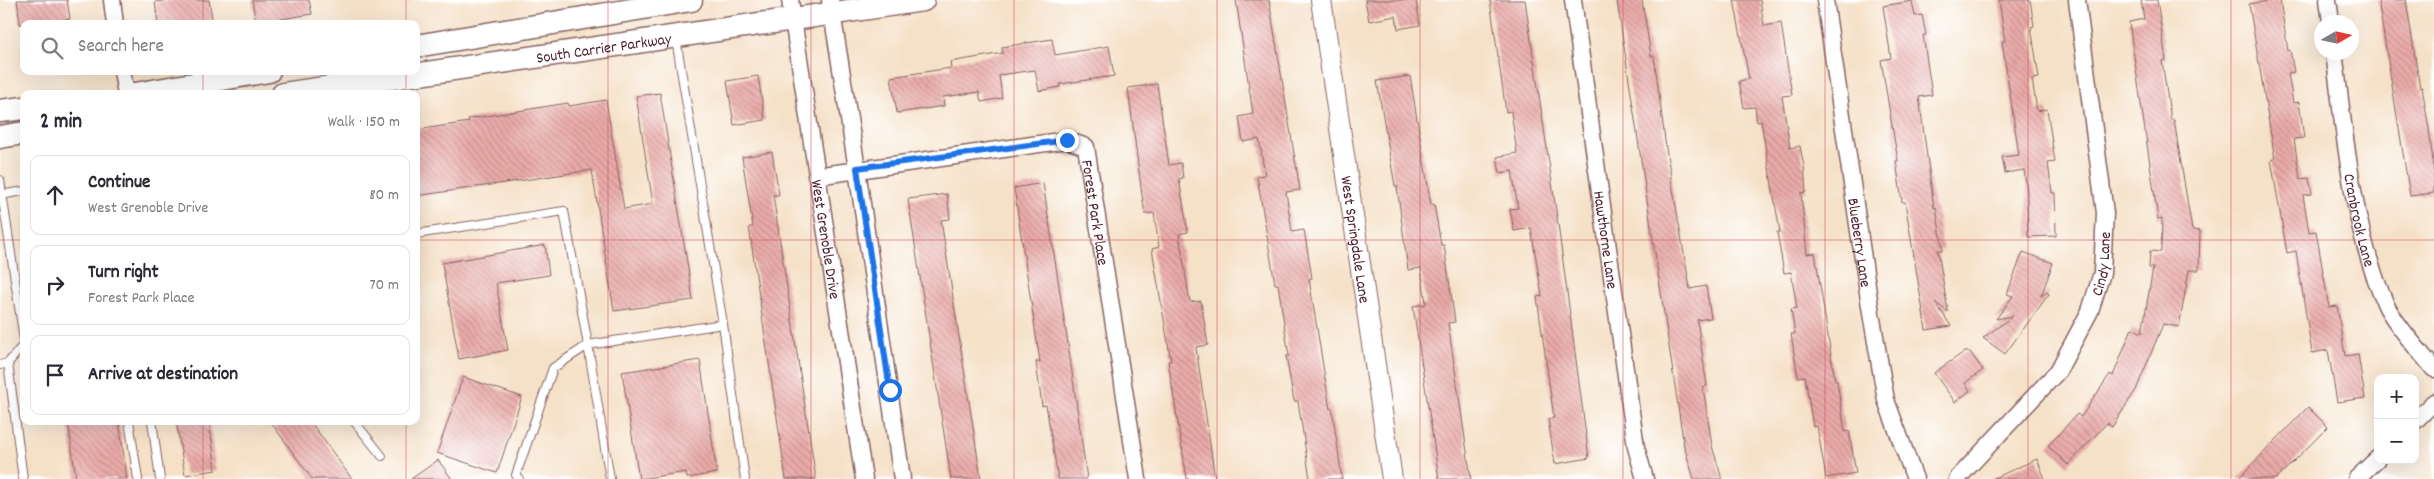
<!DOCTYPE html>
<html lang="en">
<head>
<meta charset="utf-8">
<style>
	body { margin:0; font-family:Dekko,sans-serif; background:#f2f2f3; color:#2b2b33 }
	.controls { position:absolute; right:15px; bottom:15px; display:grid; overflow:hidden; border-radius:10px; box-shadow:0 5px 20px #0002 }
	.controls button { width:45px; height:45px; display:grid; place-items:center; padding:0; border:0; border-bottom:1px solid #e1e1e2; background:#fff; color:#2b2b33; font:25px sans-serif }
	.compass { position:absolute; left:2314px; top:15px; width:45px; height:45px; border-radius:50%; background:#fff; box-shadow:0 5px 20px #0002; rotate:81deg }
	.stop { position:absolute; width:15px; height:15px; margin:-11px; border:4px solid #1a73e8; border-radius:50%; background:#fff }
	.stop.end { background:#1a73e8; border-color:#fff; box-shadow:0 1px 5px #0008 }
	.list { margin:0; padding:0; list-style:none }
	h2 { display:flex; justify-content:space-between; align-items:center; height:65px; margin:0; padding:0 20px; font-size:21px }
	h2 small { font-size:16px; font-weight:400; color:#7c7c81 }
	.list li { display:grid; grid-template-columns:32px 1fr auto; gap:15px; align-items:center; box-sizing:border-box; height:80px; margin:0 10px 10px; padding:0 10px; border:1px solid #e1e1e2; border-radius:10px }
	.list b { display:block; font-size:19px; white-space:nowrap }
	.list p { margin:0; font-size:16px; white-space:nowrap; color:#7c7c81 }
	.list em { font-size:16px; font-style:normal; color:#7c7c81 }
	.icon { flex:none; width:28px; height:28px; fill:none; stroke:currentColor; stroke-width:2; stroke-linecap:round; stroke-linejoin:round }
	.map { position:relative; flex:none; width:2434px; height:479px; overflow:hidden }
	.search { position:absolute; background:#fff; box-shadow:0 5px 20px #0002; left:20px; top:20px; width:400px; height:55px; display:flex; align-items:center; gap:12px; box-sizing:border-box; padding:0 18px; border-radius:10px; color:#7c7c81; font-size:19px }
	.panel { position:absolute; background:#fff; box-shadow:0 5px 20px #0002; left:20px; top:90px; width:400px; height:335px; border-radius:10px }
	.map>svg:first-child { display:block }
</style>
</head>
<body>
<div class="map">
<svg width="2434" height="479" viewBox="0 0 2434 479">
	<defs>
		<pattern id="building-back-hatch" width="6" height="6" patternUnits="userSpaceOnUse" patternTransform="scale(1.25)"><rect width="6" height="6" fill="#eaaca9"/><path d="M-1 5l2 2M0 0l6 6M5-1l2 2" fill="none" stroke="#c08b8a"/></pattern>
	</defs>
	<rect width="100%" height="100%" fill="#fff"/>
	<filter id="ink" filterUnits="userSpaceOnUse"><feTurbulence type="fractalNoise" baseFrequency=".02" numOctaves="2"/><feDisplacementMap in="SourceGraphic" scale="10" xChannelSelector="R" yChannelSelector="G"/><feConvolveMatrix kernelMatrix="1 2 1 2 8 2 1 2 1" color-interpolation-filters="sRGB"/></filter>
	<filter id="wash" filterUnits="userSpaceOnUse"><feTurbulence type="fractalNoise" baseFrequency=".0096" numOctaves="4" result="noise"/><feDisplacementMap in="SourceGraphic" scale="20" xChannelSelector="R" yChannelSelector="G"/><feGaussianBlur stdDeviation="1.12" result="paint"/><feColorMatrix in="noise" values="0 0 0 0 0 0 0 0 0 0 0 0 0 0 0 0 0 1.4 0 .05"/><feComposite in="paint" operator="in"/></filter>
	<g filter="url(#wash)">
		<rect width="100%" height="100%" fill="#f5e1c8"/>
		<g id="blocks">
			<path fill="url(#building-back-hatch)" d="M17,0H67L70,19L38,24H20Z
				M169,0H209L213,24H158L155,2Z
				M252,0H309L312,14L256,23Z
				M1236,0H1269L1300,190L1286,192L1292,232L1304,230L1312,278L1309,279L1330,409L1332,408L1342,479H1310L1298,401H1294L1286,356H1289L1278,284H1275L1257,176L1265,175L1259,139L1243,142L1239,117L1253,114Z
				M1365,0H1416L1420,25L1398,29L1396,16L1369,21Z
				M1490,0H1525L1558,224L1589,458L1555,464L1548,419L1554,418L1537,297L1542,296L1531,228L1514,231L1510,209L1518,208L1512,171L1500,173L1497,157L1517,153L1511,111L1506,112Z
				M1617,0H1642L1651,56H1654L1666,148L1690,289L1706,286L1711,318L1697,320L1707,386L1703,387L1712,446L1722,479H1694L1684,446Z
				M1734,0H1760L1764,26L1781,23L1792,95L1782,96L1790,148L1800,146L1804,167L1806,192L1801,193L1807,254L1815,253L1835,381H1837L1845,432L1849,431L1856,473L1826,478L1817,426L1813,427L1805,376L1798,377L1791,334H1795L1791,309L1797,308L1791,272L1784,273L1777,232H1780L1761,121L1757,122L1755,107L1744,108L1739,81L1749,79Z
				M1999,0H2030L2034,26L2031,27L2039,78L2032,79L2037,111L2047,109L2055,162L2048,163L2052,193H2055L2056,236L2028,237L2027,191L2024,170L2005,173L2002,157L2019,155L2002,41H2005Z
				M2141,0H2157L2166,60L2162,61L2171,120H2174L2192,230L2200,231L2199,270H2189L2179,327L2163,324L2136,390L2112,427L2107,423L2068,465L2048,446L2077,414L2081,417L2110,374L2113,376L2132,328L2142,333L2153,268H2149L2150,251L2161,252L2162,218L2158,219L2129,22L2144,19Z
				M2275,0H2280L2288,51L2290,50L2294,72L2288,73L2293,103L2299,102L2304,138L2294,139L2300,179L2309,178L2312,194L2303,195L2309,232L2316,231L2329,307L2337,306L2345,356L2358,354L2365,398L2337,402L2328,350L2312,353L2296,251L2287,253L2271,160L2275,159L2249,4Z
				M2378,0H2406L2420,88L2422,87L2429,129L2434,170V193L2410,196Z
				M1912,1L1915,16L1922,15L1926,35H1923L1932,95L1919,97L1934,208L1936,207L1943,250H1938L1948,312L1935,302L1951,326L1926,330L1905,202H1902L1896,161H1898L1881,60L1891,58L1883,6Z
				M1052,39L1055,55L1109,46L1114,76L1060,84V87L1039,91L1035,70L999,75L1002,98L981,102L979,92L943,97L944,106L897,113L891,77L951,68L950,62L1003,53L1002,47Z
				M758,76L765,120L734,125L727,81Z
				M1410,76L1431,205L1434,204L1441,245H1444L1455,322L1448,323L1471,479H1439L1413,306L1426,304L1421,268L1408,270L1397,186H1395L1377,81Z
				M1157,84L1169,165L1181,163L1183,178L1179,179L1188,232L1179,234L1190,302L1201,301L1208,345L1196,347L1215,479H1187L1168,361H1171L1152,249L1159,247L1154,213L1145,214L1142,195L1128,88Z
				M660,93L693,300L614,311L592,170L416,196V130L469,122L468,119L568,103L569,106L606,100L624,209L653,204L636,96Z
				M772,152L779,195H773L816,479H786L749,227H753L742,157Z
				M1043,183L1068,344L1087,479H1058L1046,405L1042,406L1036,362H1040L1014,188Z
				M947,194L950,219L941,220L981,479H951L908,199Z
				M545,245L549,275L496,283L508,350L459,359L442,263Z
				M2023,252L2053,263L2041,296L2047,292L2049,294L2005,354L1983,338L2013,316L1996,319L2013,296L2007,294Z
				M1964,352H1970L1983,370L1965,383L1970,391L1955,402L1934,373Z
				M700,360L717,473L687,478L686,472L639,479L622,372Z
				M463,377L522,397L497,473L437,453Z
				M2308,407L2328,427L2276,479H2238Z
				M68,421H119L127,479H76Z
				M176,421H209L216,470L185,475Z
				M270,421H310L352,479H312Z
				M2037,459L2045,479H1992Z
				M438,460L452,479H411Z"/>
		</g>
	</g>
	<g filter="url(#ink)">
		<use href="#blocks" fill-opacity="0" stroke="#866362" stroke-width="1"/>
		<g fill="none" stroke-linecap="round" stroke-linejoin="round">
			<g stroke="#866362" stroke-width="10">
				<path id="service" d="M0,180L24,340
					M0,195L24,191
					M416,234L564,211L588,345L723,324L676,39
					M723,324L745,479
					M8,363L24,344
					M0,365L8,363L23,479
					M129,421L138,479
					M152,421L160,479
					M354,421L382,456
					M519,479L516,475L553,368L588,345L610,479"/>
			</g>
			<g stroke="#866362" stroke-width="19">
				<g id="minor">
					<path d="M112,0L115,24"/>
					<path id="s1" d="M790,0L864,479"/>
					<path d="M830,0L857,169L902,479"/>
					<path id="s2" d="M1573,0L1636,447L1645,479"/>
					<path id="s3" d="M1825,0L1871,313L1886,400L1915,479"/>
					<path d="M2328,0L2331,22"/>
					<path id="s4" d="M2334,52C2345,135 2352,229 2386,305C2394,323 2421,353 2434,369"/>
					<path d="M122,71L126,94"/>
					<path id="s5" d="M816,176L1067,140L1086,147L1138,479"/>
					<path d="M2415,421L2434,402"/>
					<path id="s6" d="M1957,479L2058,371L2090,311L2102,273L2105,213L2077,0"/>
					<path d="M2356,479L2378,458"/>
				</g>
			</g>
			<g stroke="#866362" stroke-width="22">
				<g id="tertiary">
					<path id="s7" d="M1321,0L1392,479"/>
				</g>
			</g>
			<g stroke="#866362" stroke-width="25">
				<g id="secondary">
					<path d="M416,46L691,0"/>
					<path d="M135,94L269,71"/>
					<path id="s8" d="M283,94L923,0"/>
					<path d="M0,111L24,108"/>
					<path d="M0,137L24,133"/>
				</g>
			</g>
			<use href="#service" stroke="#fff" stroke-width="8"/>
			<use href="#minor" stroke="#fff" stroke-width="16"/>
			<use href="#tertiary" stroke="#fff" stroke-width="20"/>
			<use href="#secondary" stroke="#fff" stroke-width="22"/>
		</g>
	</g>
	<g fill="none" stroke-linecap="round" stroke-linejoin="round" filter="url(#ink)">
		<path stroke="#1a73e8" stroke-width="6" d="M890,390L857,168L1067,140"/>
	</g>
	<path fill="none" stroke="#d1495b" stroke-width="1" stroke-opacity="0.55" d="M203,0V24M406,0V24M608,0V479M811,0V479M1014,0V479M1217,0V479M1420,0V479M1623,0V479M1825,0V479M2028,0V479M2231,0V479M203,71V94M406,71V94M0,240H24M416,240H2434M203,421V479M406,421V479"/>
	<g text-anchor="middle" stroke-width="5" stroke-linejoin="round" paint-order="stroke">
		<g font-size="16" fill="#4a1f2b" stroke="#fff">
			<text dy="6" stroke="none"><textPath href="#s8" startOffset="324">South Carrier Parkway</textPath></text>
			<text dy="6" stroke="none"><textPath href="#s5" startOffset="340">Forest Park Place</textPath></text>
			<text dy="6" stroke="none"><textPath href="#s4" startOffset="170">Cranbrook Lane</textPath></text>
			<text dy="6" stroke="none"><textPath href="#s1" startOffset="242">West Grenoble Drive</textPath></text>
			<text dy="6" stroke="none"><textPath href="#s7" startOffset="242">West Springdale Lane</textPath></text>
			<text dy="6" stroke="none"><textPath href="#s2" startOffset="242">Hawthorne Lane</textPath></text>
			<text dy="6" stroke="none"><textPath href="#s3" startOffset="245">Blueberry Lane</textPath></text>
			<text dy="6" stroke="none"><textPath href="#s6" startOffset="265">Cindy Lane</textPath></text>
		</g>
	</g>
</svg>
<div class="controls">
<button>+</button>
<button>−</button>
</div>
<svg class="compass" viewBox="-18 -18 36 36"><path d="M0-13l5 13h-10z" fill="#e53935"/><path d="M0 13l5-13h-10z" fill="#7c7c81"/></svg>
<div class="stop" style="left:890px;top:390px"></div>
<div class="stop end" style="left:1067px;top:140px"></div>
<div class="search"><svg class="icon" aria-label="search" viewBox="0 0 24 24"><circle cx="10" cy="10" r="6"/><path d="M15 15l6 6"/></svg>Search here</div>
<section class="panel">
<h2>2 min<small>Walk · 150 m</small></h2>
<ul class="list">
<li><svg class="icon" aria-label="ahead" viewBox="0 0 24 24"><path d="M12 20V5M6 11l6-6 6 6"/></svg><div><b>Continue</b><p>West Grenoble Drive</p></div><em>80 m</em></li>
<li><svg class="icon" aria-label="right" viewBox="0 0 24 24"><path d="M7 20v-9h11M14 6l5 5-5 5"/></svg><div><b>Turn right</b><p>Forest Park Place</p></div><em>70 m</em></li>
<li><svg class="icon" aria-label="arrive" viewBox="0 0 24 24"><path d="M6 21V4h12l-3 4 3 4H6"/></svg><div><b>Arrive at destination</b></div></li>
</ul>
</section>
</div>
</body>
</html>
